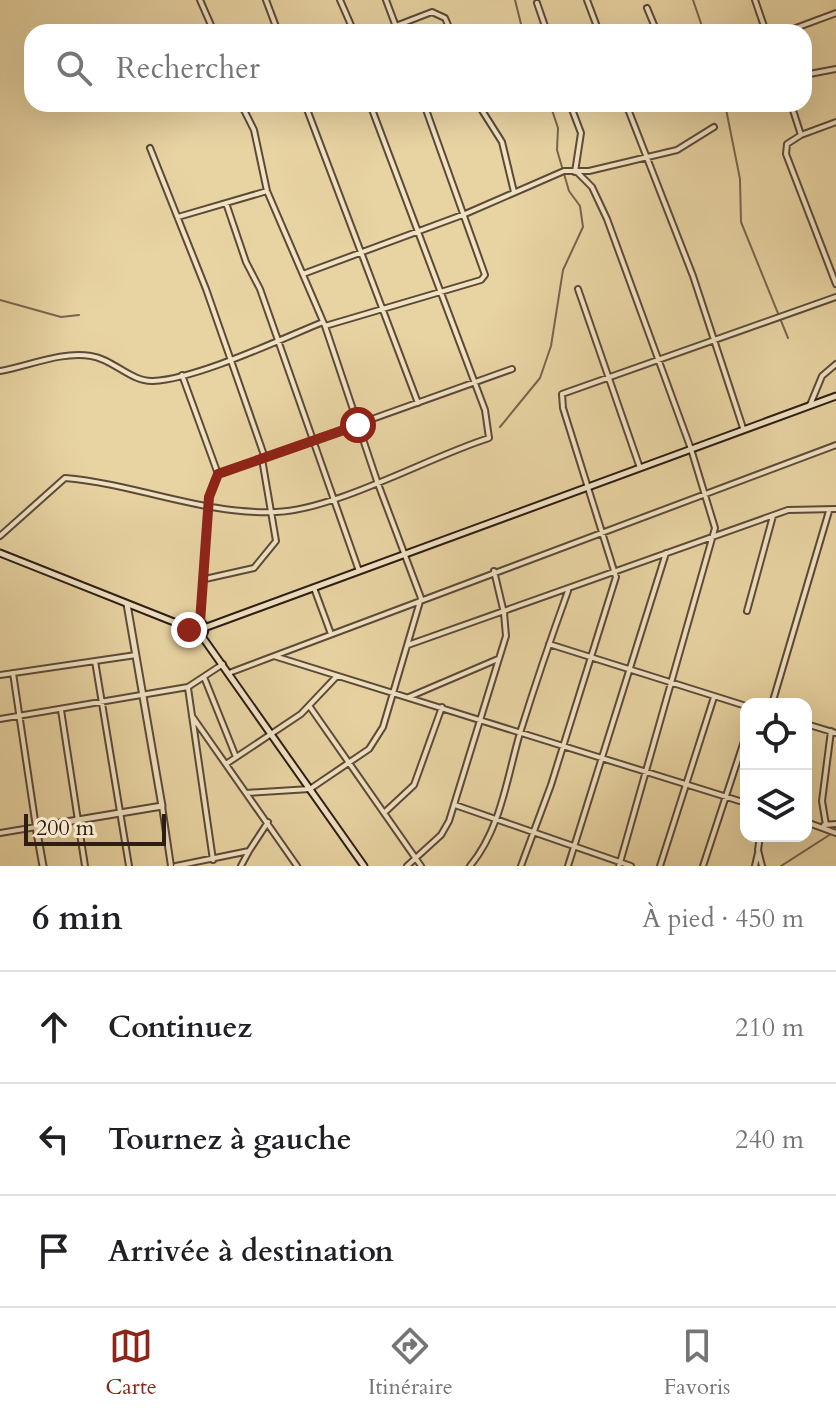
<!DOCTYPE html>
<html lang="fr">
<head>
<meta charset="utf-8">
<style>
	body { margin:0; font-family:Cardo,serif; background:#f6f6f6; color:#202124 }
	.controls { position:absolute; right:24px; bottom:24px; display:grid; overflow:hidden; border-radius:16px; box-shadow:0 8px 32px #0002 }
	.controls button { width:72px; height:72px; display:grid; place-items:center; padding:0; border:0; border-bottom:2px solid #e0e0e0; background:#fff; color:#202124; font:40px sans-serif }
	.scale { position:absolute; left:24px; bottom:20px; width:142px; box-sizing:border-box; padding-left:8px; border:4px solid #2d1d15; border-top:0; font-size:22px; line-height:28px; white-space:nowrap; color:#2d1d15; -webkit-text-stroke:6px #f0e2c3; paint-order:stroke }
	.stop { position:absolute; width:24px; height:24px; margin:-18px; border:6px solid #8f2418; border-radius:50%; background:#fff }
	.stop.end { background:#8f2418; border-color:#fff; box-shadow:0 2px 8px #0008 }
	.list { margin:0; padding:0; list-style:none }
	h2 { display:flex; justify-content:space-between; align-items:center; height:104px; margin:0; padding:0 32px; font-size:34px }
	h2 small { font-size:26px; font-weight:400; color:#757577 }
	.list li { display:grid; grid-template-columns:52px 1fr auto; gap:24px; align-items:center; box-sizing:border-box; height:112px; padding:0 32px; border-top:2px solid #e0e0e0 }
	.list b { display:block; font-size:30px; white-space:nowrap }
	.list em { font-size:26px; font-style:normal; color:#757577 }
	.icon { flex:none; width:44px; height:44px; fill:none; stroke:currentColor; stroke-width:2; stroke-linecap:round; stroke-linejoin:round }
	.map { position:relative; flex:none; width:836px; height:866px; overflow:hidden }
	.search { position:absolute; background:#fff; box-shadow:0 8px 32px #0002; left:24px; right:24px; top:24px; height:88px; display:flex; align-items:center; gap:20px; box-sizing:border-box; padding:0 28px; border-radius:24px; color:#757577; font-size:30px }
	.sheet { height:440px; background:#fff }
	nav { display:flex; justify-content:space-around; align-items:center; box-sizing:border-box; height:112px; border-top:2px solid #e0e0e0; background:#fff; font-size:22px; color:#757577 }
	nav a { display:grid; justify-items:center; gap:4px }
	nav .on { color:#8f2418 }
	.map>svg:first-child { display:block }
</style>
</head>
<body>
<div class="map">
<svg width="836" height="866" viewBox="0 0 836 866">
	<rect width="100%" height="100%" fill="#e8d3a2"/>
	<filter id="stains"><feTurbulence type="fractalNoise" baseFrequency=".0025" numOctaves="4"/><feColorMatrix values="0 0 0 0 .2 0 0 0 0 .09 0 0 0 0 .02 0 0 0 .5 -.17"/></filter>
	<radialGradient id="worn" r=".72"><stop offset=".6" stop-color="#630" stop-opacity="0"/><stop offset="1" stop-color="#630" stop-opacity=".3"/></radialGradient>
	<g fill="none" stroke-linecap="round" stroke-linejoin="round">
		<path stroke="#77654d" stroke-width="2" d="M515,0L523,32
			M693,0L704,32
			M725,104L740,179L741,222L788,338
			M0,300L61,317L79,315
			M500,427L540,378L551,346L563,270L583,227L580,206L569,191L557,150L558,128L550,104
			M781,866L834,832"/>
		<g stroke="#5c4a38" stroke-width="8">
			<path id="minor" d="M200,0L214,32
				M266,0L278,32
				M340,0L354,32
				M386,0L398,32
				M587,0L599,32
				M755,0L766,32
				M537,3L547,32
				M647,8L657,32
				M380,32L432,12L445,18L451,32
				M785,32L836,13
				M804,75L836,69
				M241,104L254,130L267,191L325,326L377,481L421,598L383,727L369,749L310,789L246,793
				M305,104L418,403
				M478,104L502,142L514,192
				M570,104L581,133L575,172
				M626,104L693,276L743,428
				M791,104L801,135L836,122
				M801,135L787,144L786,154L836,284
				M150,148L206,289L265,458
				M578,173L592,187L607,219L691,449L715,528L619,866
				M226,203L246,262L260,289L359,571
				M178,217L267,191
				M303,274L465,214L564,171H589L677,150L714,127
				M578,289L640,468
				M325,326L481,280L485,275L424,104
				M0,371C29,366 61,351 91,356C113,359 131,382 153,381C197,379 281,339 323,322
				M182,375L218,474
				M810,405L822,376L836,364
				M0,536L65,478C136,484 204,515 276,512C335,510 429,457 489,438L485,410L370,104
				M205,579L254,568L276,541L262,459
				M314,588L331,634
				M747,611L773,516
				M200,622L209,497L218,474L512,369
				M549,644L746,706
				M408,645L788,510L836,509
				M274,656L836,445
				M95,661L129,866
				M229,673L274,656L746,803
				M0,675L136,655
				M204,677L236,757
				M188,688L213,860
				M409,697L498,659
				M772,704L829,511
				M310,707L421,866
				M61,710L85,866
				M192,716L297,866
				M0,719L188,687L223,664
				M806,724L836,733
				M226,764L301,714L337,676
				M455,805L631,866
				M162,806L171,866
				M384,813L414,785L442,707
				M806,822L836,833
				M824,825L836,824
				M826,825L822,801L831,731
				M0,833L36,827L13,673
				M760,836L758,850L762,866
				M176,866L249,851L268,822
				M241,866L249,851
				M407,866L441,835L449,821L506,636L504,613L494,571
				M470,866C501,829 507,777 520,733C535,685 551,638 568,591
				M521,866L551,785L616,577L563,408L562,394L836,297
				M568,866L666,553
				M660,866L714,697
				M703,866L746,735
				M755,866L758,853"/>
		</g>
		<g stroke="#5c4a38" stroke-width="9">
			<path id="tertiary" d="M43,866L36,827L162,806L127,604"/>
		</g>
		<g stroke="#2d1d15" stroke-width="9">
			<path id="secondary" d="M0,553L189,628
				M189 629a8 8 0 1 1 16 0a8 8 0 1 1-16 0Z
				M204,628L836,396
				M201,635L364,866"/>
		</g>
		<use href="#minor" stroke="#f0e2c3" stroke-width="4"/>
		<use href="#tertiary" stroke="#f0e2c3" stroke-width="5"/>
		<use href="#secondary" stroke="#f0e2c3" stroke-width="5"/>
	</g>
	<g fill="none" stroke-linecap="round" stroke-linejoin="round">
		<path stroke="#8f2418" stroke-width="10" d="M189,630L193,622H200L209,497L218,474L358,425"/>
	</g>
	<rect width="100%" height="100%" filter="url(#stains)"/>
	<rect width="100%" height="100%" fill="url(#worn)"/>
</svg>
<div class="controls">
<button><svg class="icon" aria-label="locate" viewBox="0 0 24 24"><circle cx="12" cy="12" r="6"/><path d="M12 2v4M12 18v4M2 12h4M18 12h4"/></svg></button>
<button><svg class="icon" aria-label="layers" viewBox="0 0 24 24"><path d="M12 4l9 5-9 5-9-5zM3 14l9 5 9-5"/></svg></button>
</div>
<div class="scale">200 m</div>
<div class="stop" style="left:358px;top:425px"></div>
<div class="stop end" style="left:189px;top:630px"></div>
<div class="search"><svg class="icon" aria-label="search" viewBox="0 0 24 24"><circle cx="10" cy="10" r="6"/><path d="M15 15l6 6"/></svg>Rechercher</div>
</div>
<section class="sheet">
<h2>6 min<small>À pied · 450 m</small></h2>
<ul class="list">
<li><svg class="icon" aria-label="ahead" viewBox="0 0 24 24"><path d="M12 20V5M6 11l6-6 6 6"/></svg><div><b>Continuez</b></div><em>210 m</em></li>
<li><svg class="icon" aria-label="left" viewBox="0 0 24 24"><path d="M17 20v-9H6M10 6l-5 5 5 5"/></svg><div><b>Tournez à gauche</b></div><em>240 m</em></li>
<li><svg class="icon" aria-label="arrive" viewBox="0 0 24 24"><path d="M6 21V4h12l-3 4 3 4H6"/></svg><div><b>Arrivée à destination</b></div></li>
</ul>
</section>
<nav>
<a class="on"><svg class="icon" aria-label="map" viewBox="0 0 24 24"><path d="M3 6l6-2 6 2 6-2v14l-6 2-6-2-6 2zM9 4v14M15 6v14"/></svg>Carte</a>
<a><svg class="icon" aria-label="directions" viewBox="0 0 24 24"><path d="M12 3l9 9-9 9-9-9zM9 14v-3h6M13 9l2 2-2 2"/></svg>Itinéraire</a>
<a><svg class="icon" aria-label="saved" viewBox="0 0 24 24"><path d="M7 4h10v16l-5-4-5 4z"/></svg>Favoris</a>
</nav>
</body>
</html>
